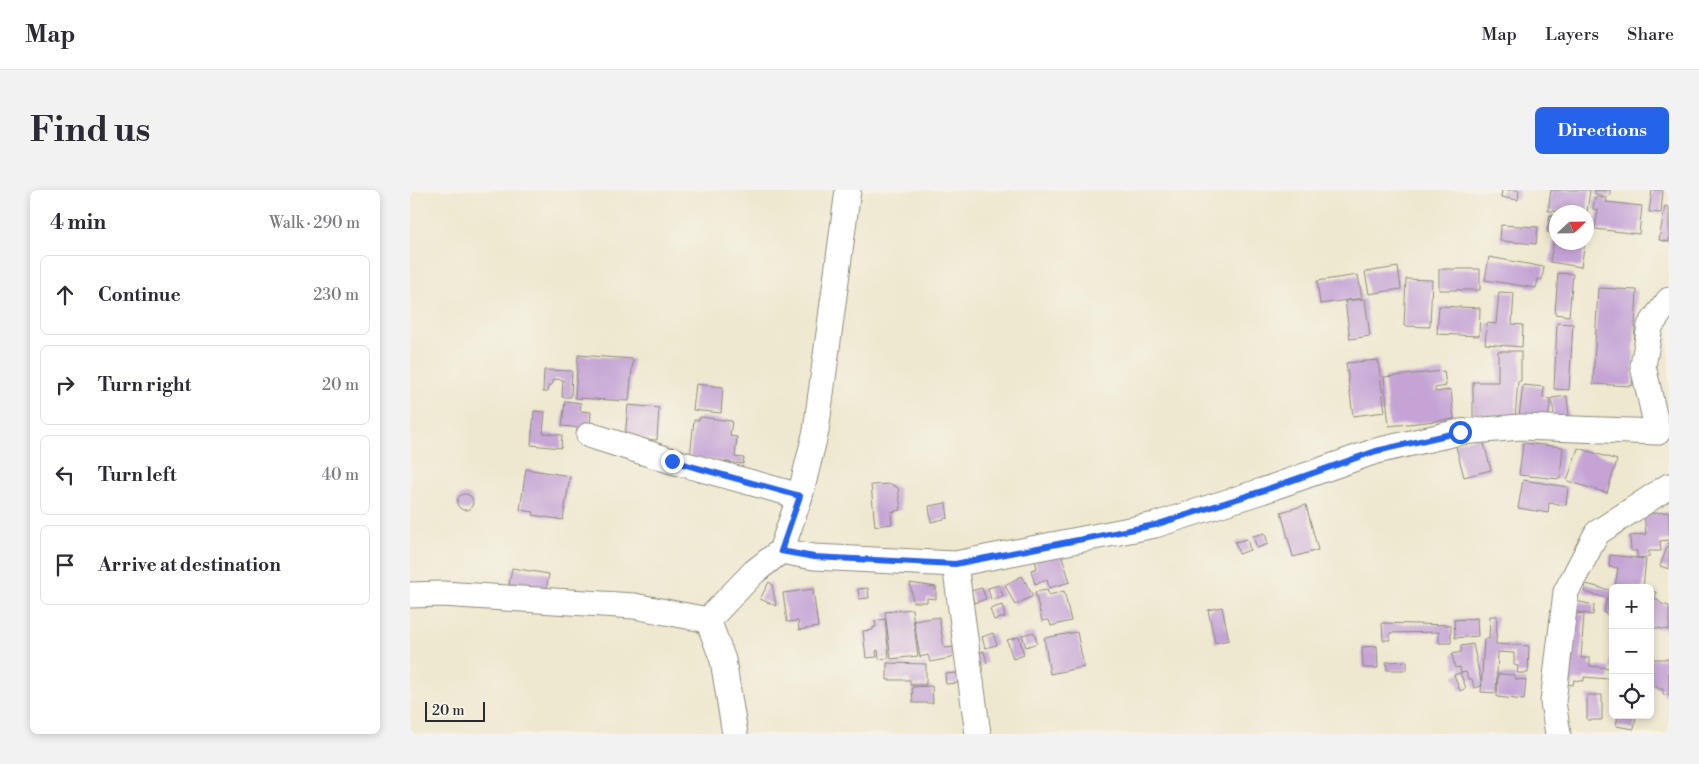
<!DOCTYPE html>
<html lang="en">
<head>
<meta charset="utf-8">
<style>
	body { margin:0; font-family:"Libre Bodoni",serif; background:#f2f2f3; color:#2b2b33 }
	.controls { position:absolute; right:15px; bottom:15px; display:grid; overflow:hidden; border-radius:8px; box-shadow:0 2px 8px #0003 }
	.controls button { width:45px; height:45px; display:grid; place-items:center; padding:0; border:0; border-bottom:1px solid #e1e1e2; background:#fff; color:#2b2b33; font:25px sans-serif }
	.compass { position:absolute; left:1139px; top:15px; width:45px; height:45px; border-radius:50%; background:#fff; box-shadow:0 2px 8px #0003; rotate:68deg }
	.scale { position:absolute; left:15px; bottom:12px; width:60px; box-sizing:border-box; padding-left:5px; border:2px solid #2b2b2b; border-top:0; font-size:14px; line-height:18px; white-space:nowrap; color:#2b2b2b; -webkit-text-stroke:4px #f7f3e8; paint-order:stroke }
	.stop { position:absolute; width:15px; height:15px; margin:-11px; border:4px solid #2563eb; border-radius:50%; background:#fff }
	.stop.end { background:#2563eb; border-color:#fff; box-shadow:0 1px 5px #0008 }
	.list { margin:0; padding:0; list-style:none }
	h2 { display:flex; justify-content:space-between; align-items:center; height:65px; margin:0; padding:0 20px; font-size:21px }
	h2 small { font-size:16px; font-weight:400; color:#7c7c81 }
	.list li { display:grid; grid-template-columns:32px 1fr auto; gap:15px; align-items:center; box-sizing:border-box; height:80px; margin:0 10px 10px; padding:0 10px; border:1px solid #e1e1e2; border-radius:8px }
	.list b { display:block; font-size:19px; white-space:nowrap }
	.list em { font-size:16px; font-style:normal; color:#7c7c81 }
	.icon { flex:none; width:28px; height:28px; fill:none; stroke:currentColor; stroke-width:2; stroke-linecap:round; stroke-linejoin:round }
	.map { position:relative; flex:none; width:1259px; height:544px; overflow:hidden; border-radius:8px }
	header { display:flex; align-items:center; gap:30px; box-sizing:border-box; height:70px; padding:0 25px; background:#fff; border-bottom:1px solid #e1e1e2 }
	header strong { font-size:24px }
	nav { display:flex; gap:28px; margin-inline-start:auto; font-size:18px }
	.intro { display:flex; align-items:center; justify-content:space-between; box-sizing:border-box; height:120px; padding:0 30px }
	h1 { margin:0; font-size:35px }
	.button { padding:12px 22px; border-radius:8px; background:#2563eb; color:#fff; font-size:18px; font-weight:700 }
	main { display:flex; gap:30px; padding:0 30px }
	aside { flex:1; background:#fff; border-radius:8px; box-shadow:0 2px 8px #0003 }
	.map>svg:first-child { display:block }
</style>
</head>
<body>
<header>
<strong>Map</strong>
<nav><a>Map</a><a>Layers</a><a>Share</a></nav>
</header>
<div class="intro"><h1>Find us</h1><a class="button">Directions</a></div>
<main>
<aside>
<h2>4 min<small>Walk · 290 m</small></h2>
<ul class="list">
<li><svg class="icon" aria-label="ahead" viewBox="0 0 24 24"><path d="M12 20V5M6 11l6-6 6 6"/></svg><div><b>Continue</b></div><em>230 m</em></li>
<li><svg class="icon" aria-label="right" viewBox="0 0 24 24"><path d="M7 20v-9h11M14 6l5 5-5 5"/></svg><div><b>Turn right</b></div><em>20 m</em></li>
<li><svg class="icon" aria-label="left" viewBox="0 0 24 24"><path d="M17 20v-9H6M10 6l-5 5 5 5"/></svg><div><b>Turn left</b></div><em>40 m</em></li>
<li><svg class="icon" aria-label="arrive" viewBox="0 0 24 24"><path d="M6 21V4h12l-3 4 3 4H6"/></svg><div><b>Arrive at destination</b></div></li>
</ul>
</aside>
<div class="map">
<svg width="1259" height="544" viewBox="0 0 1259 544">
	<rect width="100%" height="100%" fill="#f7f3e8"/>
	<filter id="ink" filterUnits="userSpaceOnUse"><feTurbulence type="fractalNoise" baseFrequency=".02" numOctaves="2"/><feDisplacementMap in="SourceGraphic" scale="10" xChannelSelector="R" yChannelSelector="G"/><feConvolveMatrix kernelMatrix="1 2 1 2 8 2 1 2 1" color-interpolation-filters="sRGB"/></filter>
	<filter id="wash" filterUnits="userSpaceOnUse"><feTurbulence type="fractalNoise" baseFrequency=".0096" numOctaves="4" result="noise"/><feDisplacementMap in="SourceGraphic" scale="20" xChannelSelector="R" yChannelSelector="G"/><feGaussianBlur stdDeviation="1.12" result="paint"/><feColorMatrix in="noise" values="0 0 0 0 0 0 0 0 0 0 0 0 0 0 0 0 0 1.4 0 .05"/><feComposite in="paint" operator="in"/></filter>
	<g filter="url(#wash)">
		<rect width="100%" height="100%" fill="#eee8cf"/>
		<g id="blocks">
			<path fill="#c5a4d5" d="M1092,0H1109L1108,10L1091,7Z
				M1141,0H1180L1177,22L1138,21Z
				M1185,0H1200V6L1185,4Z
				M1242,0H1253L1251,23L1239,22Z
				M1185,7L1197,8L1196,12L1232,16L1229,44L1185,39L1188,20L1183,19Z
				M1255,16L1259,17V52L1249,50Z
				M1140,25L1146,26V52H1175L1171,77L1140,72L1145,44L1137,42Z
				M1091,35L1128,37L1126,54L1090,51Z
				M1079,67L1134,77L1132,90L1128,89L1126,98L1075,90Z
				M988,77L991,99L959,104L955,82Z
				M1029,79H1070V100H1029Z
				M1148,83L1163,84L1159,126L1145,124Z
				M948,85L952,108L910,114L907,91Z
				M996,89L1022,90L1020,137L994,136Z
				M1188,98L1227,100L1222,196L1183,194Z
				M1089,102L1104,103L1102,134L1113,135L1112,157L1075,154L1077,133L1086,134Z
				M955,109L960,146L940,149L935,111Z
				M1029,116L1070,118L1069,146L1027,144Z
				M1147,133L1163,134L1159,200L1144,199Z
				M1088,161H1111V191H1108L1105,229L1063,231V192H1088Z
				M168,165L223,169L219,211L165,208Z
				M968,170L975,222L943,226L936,173Z
				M134,180L162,181L161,207H152L153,190L144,189L142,195H139L138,202H133Z
				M1034,181L1036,196L1025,198V202L1041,200L1044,229L979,236L974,187Z
				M286,194L313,197L311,223L283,220Z
				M1113,195L1134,197L1133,208L1141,209L1138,230L1109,226Z
				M1157,206L1159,226L1144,228L1142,208Z
				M155,211L171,213L170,221L181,222L180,239L152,236Z
				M218,215L249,218L247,250L215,248Z
				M124,221L135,222L133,243L152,245L151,258L121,255Z
				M290,227L322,231L320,246L327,247L325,267L334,268L333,274L280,267L284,230H289Z
				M1072,246L1081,280L1054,287L1045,253Z
				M1113,253L1153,257L1150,289L1109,285Z
				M1168,258L1207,270L1197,303L1157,291Z
				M116,279L160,286L153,330L123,325L124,322L110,320Z
				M1113,290L1158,297L1156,315L1139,313L1138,323L1108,318Z
				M481,294L488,298L491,320L481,322L482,334L465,336L461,295Z
				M47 312a8 8 0 1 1 16 0a8 8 0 1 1-16 0Z
				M536,313L538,328L521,332L519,316Z
				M896,315L908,360L883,367L871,322Z
				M1259,322V350L1250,351L1251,361H1239V367L1227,368V361H1221L1220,346L1236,344L1234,324Z
				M855,343L858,354L847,358L843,346Z
				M837,349L840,360L829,364L825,352Z
				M1259,352V379L1250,376Z
				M650,360L660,392L639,398L637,390L625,394L621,380L627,378L624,367Z
				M1200,365L1236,369L1233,398L1205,397L1208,378L1199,377Z
				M102,378L139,384L136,401L99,395Z
				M612,386L623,406L605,415L595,395Z
				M359,392L362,394L366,416L350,409Z
				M500,393L526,397V409L517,408V412H503Z
				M1176,394L1203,401V426L1194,423L1197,408L1174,402Z
				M589,395L593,406L581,410L578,398Z
				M458,398L459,408L449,409L448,399Z
				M572,398L576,409L564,413L561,401Z
				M403,399L408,437L389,440L388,431L377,432L373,403Z
				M637,400L639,405L654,401L661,431L641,436L639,430L632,431L625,402Z
				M1240,401L1246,402L1245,408L1252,414L1259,416V440L1240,437Z
				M1165,411L1184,415L1183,425L1163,421Z
				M592,415L595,427L584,430L580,419Z
				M812,417L819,450L805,453L798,420Z
				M502,419L508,466L481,469L475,422Z
				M1162,423L1174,424L1171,468H1180V476L1200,478L1199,489L1174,487V491L1164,490L1163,495L1157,494Z
				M1080,426H1087L1086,454L1119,456L1118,483H1107L1108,476L1104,475V463L1088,462L1086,503L1071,502L1074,449H1079Z
				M529,427L534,458L544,457L546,467L520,472L518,465L510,467L504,431Z
				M1067,428L1068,446L1045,448L1044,430Z
				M475,429L479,468L469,469L468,460L466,461L467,467L456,468L453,441L463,440V437H466L465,431Z
				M972,433L1041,435V453H1029V442L980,443V450H973Z
				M624,442L627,453L616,457L612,445Z
				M667,442L674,477L640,484L634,448Z
				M583,443L587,455L575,458L572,447Z
				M1201,445H1203V476H1200Z
				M609,447L614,465L603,469L597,450Z
				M1063,454L1072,496L1064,498L1062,489H1058L1056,482L1051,483L1050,477L1045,478L1042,464L1051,462V456Z
				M967,456L968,478H953L952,457Z
				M574,461L577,473L566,476L562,465Z
				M1240,469H1259V505H1253V499H1248L1246,496L1240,495Z
				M997,471V480H977L976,472Z
				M477,473L516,474V495H500V490H477Z
				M547,483L548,493L536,494L535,484Z
				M1050,483L1056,498L1050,501L1044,485Z
				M1088,484L1105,485V489L1116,490L1114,510L1087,507Z
				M522,496L523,513H503L502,497Z
				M1177,505H1192V530H1177Z
				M1208,525H1226L1224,539L1206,536Z"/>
		</g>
	</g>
	<g filter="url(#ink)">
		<use href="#blocks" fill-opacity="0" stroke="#8c8a7d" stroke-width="1"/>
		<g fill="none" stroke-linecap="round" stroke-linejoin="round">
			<g stroke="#8c8a7d" stroke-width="27">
				<path id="minor" d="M179,245L262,271L390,306
					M371,361L390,306L406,241L438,0
					M545,374L568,544
					M0,405L32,404L224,416L298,430
					M325,544L313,470L298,430L344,382L371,361L404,367L545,374L745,335L852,301L966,261L1050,242L1111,237L1248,242L1233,176L1240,136L1259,110
					M1148,544L1143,512L1156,402L1187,343L1259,296"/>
			</g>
			<use href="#minor" stroke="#fff" stroke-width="25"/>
		</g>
	</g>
	<g fill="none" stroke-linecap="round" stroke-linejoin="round" filter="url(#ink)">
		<path stroke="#2563eb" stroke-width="6" d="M262,271L390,306L371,361L404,367L545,374L745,335L852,301L966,261L1050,242"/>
	</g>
</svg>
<div class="controls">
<button>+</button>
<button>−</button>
<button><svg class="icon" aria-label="locate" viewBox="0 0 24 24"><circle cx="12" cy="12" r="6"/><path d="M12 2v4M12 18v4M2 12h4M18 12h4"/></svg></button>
</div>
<svg class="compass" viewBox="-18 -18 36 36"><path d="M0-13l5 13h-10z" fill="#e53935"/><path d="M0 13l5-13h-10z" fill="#7c7c81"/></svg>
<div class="scale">20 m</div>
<div class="stop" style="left:1050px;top:242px"></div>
<div class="stop end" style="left:262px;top:271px"></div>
</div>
</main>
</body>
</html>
